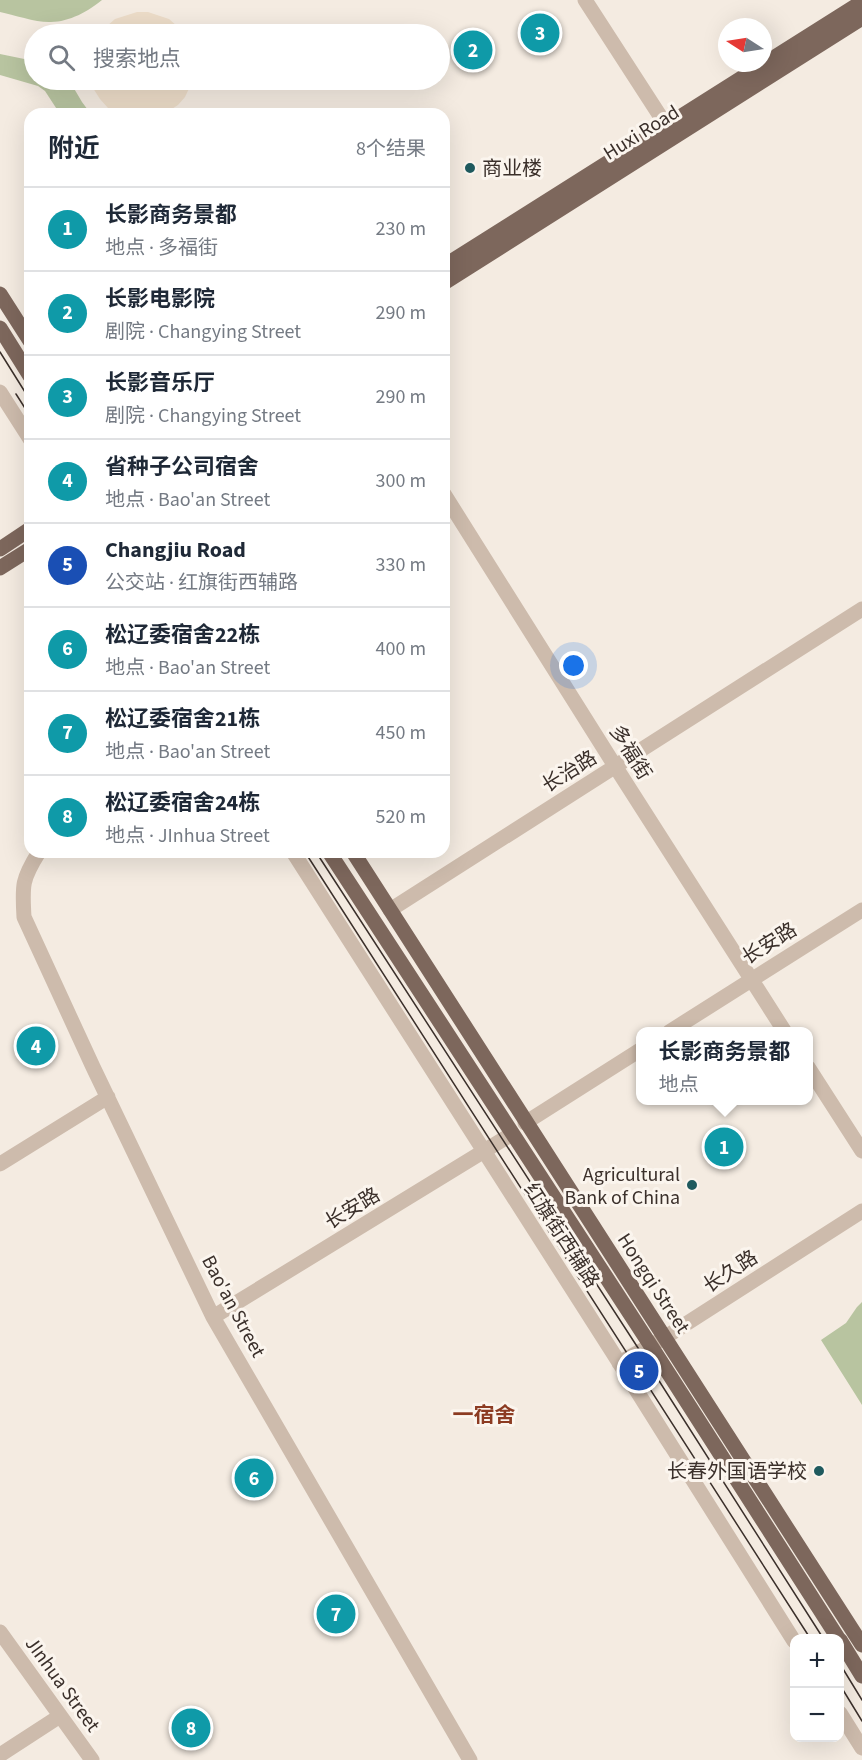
<!DOCTYPE html>
<html lang="zh">
<head>
<meta charset="utf-8">
<style>
	body { margin:0; font-family:"Source Sans 3","Noto Sans SC",sans-serif; background:#f6f6f7; color:#1f2937 }
	.controls { position:absolute; right:18px; bottom:18px; display:grid; overflow:hidden; border-radius:12px; box-shadow:0 6px 24px #0002 }
	.controls button { width:54px; height:54px; display:grid; place-items:center; padding:0; border:0; border-bottom:2px solid #e0e1e3; background:#fff; color:#1f2937; font:30px sans-serif }
	.compass { position:absolute; left:718px; top:18px; width:54px; height:54px; border-radius:50%; background:#fff; box-shadow:0 6px 24px #0002; rotate:282deg }
	.you { position:absolute; left:574px; top:666px; width:21px; height:21px; margin:-15px; border:4px solid #fff; border-radius:50%; background:#1a73e8; box-shadow:0 0 0 9px #1a73e833 }
	.badge { display:grid; place-items:center; width:39px; height:39px; border-radius:50%; background:#111827; color:#fff; font-size:20px; font-weight:700 }
	.pin { position:absolute; translate:-50% -50%; border:3px solid #fff; box-shadow:0 2px 6px #0006 }
	.popup { position:absolute; left:636px; top:1027px; width:177px; height:78px; box-sizing:border-box; display:grid; place-content:center; border-radius:12px; background:#fff; filter:drop-shadow(0 2px 4px #0005); font-size:20px; white-space:nowrap; color:#747a83 }
	.popup b { font-size:22px; color:#1f2937 }
	.popup::after { content:''; position:absolute; left:50%; top:100%; margin-left:-12px; border:12px solid transparent; border-top-color:#fff }
	.list { margin:0; padding:0; list-style:none }
	h2 { display:flex; justify-content:space-between; align-items:center; height:78px; margin:0; padding:0 24px; font-size:26px }
	h2 small { font-size:20px; font-weight:400; color:#747a83 }
	.list li { display:grid; grid-template-columns:39px 1fr auto; gap:18px; align-items:center; box-sizing:border-box; height:84px; padding:0 24px; border-top:2px solid #e0e1e3 }
	.list b { display:block; font-size:22px; white-space:nowrap }
	.list p { margin:0; font-size:20px; white-space:nowrap; color:#747a83 }
	.list em { font-size:20px; font-style:normal; color:#747a83 }
	.icon { flex:none; width:33px; height:33px; fill:none; stroke:currentColor; stroke-width:2; stroke-linecap:round; stroke-linejoin:round }
	.map { position:relative; flex:none; width:862px; height:1760px; overflow:hidden }
	.search { position:absolute; background:#fff; box-shadow:0 6px 24px #0002; left:24px; top:24px; width:426px; height:66px; display:flex; align-items:center; gap:15px; box-sizing:border-box; padding:0 21px; border-radius:33px; color:#747a83; font-size:22px }
	.panel { position:absolute; background:#fff; box-shadow:0 6px 24px #0002; left:24px; top:108px; width:426px; height:750px; border-radius:18px }
	.map>svg:first-child { display:block }
</style>
</head>
<body>
<div class="map">
<svg width="862" height="1760" viewBox="0 0 862 1760">
	<rect width="100%" height="100%" fill="#f4ebe1"/>
	<path fill="#b8c4a0" d="M0,0H102C89,11 69,22 51,22C38,23 14,15 0,12Z
		M0,54L34,61V80H69L82,102L91,114H60L45,91L38,86L0,75Z
		M862,1302V1405L821,1340L846,1323L857,1307Z"/>
	<path fill="#ecdcc8" d="M137,12H148L169,19L186,34H98L115,19Z
		M90,80H193L185,97L178,105L164,114H118L108,108L100,99L91,85Z"/>
	<g fill="none" stroke-linecap="round" stroke-linejoin="round">
		<path stroke="#cdbbac" stroke-width="15" d="M585,0L673,136
			M0,392L30,439
			M444,494L615,766L785,1032
			M39,852C22,879 22,885 24,917L93,1067L213,1317L470,1760
			M293,852L613,1353L794,1641
			M390,910L862,609
			M669,1032L862,910
			M808,1067L862,1151
			M525,1123L640,1050
			M0,1164L108,1097
			M213,1317L512,1134
			M619,1363L664,1338L862,1211
			M0,1632L92,1760
			M840,1713L862,1748
			M0,1755L60,1716"/>
		<path stroke="#7d675c" stroke-width="15" d="M444,266L862,2
			M444,283L862,18
			M0,294L30,341
			M0,328L30,376
			M0,549L30,529
			M0,568L30,549
			M329,852L651,1346L838,1638
			M353,852L862,1645
			M840,1640L862,1676"/>
		<path stroke="#3b302b" stroke-width="1.5" d="M0,352L30,400
			M16,394L30,416
			M305,852L810,1638
			M316,852L640,1351L823,1638
			M840,1664L862,1700
			M840,1685L862,1721"/>
	</g>
	<g fill="#1f5a5e" stroke="#fbf5ee" stroke-width="2">
		<circle cx="470" cy="168" r="6"/>
		<circle cx="692" cy="1185" r="6"/>
		<circle cx="819" cy="1471" r="6"/>
	</g>
	<g text-anchor="middle" stroke-width="6" stroke-linejoin="round" paint-order="stroke">
		<g font-size="20" fill="#3b302b" stroke="#fbf5ee">
			<text transform="translate(641 132) rotate(-32)" y="7">Huxi Road</text>
			<text transform="translate(631 752) rotate(58)" y="7">多福街</text>
			<text transform="translate(569 771) rotate(-32)" y="7">长治路</text>
			<text transform="translate(769 943) rotate(-32)" y="7">长安路</text>
			<text transform="translate(352 1208) rotate(-31)" y="7">长安路</text>
			<text transform="translate(562 1235) rotate(57)" y="7">红旗街西辅路</text>
			<text transform="translate(730 1271) rotate(-33)" y="7">长久路</text>
			<text transform="translate(654 1283) rotate(57)" y="7">Hongqi Street</text>
			<text transform="translate(234 1306) rotate(62)" y="7">Bao'an Street</text>
			<text transform="translate(63 1684) rotate(54)" y="7">JInhua Street</text>
		</g>
		<g font-size="20" fill="#3b302b" stroke="#fbf5ee" text-anchor="end">
			<text x="482" y="175" text-anchor="start">商业楼</text>
			<text x="680" y="1181">Agricultural<tspan x="680" dy="23">Bank of China</tspan></text>
			<text x="807" y="1478">长春外国语学校</text>
		</g>
		<g font-size="21" font-weight="bold" fill="#8c3b22" stroke="#fbf5ee">
			<text x="484" y="1422">一宿舍</text>
		</g>
	</g>
</svg>
<div class="controls">
<button>+</button>
<button>−</button>
</div>
<svg class="compass" viewBox="-18 -18 36 36"><path d="M0-13l5 13h-10z" fill="#e53935"/><path d="M0 13l5-13h-10z" fill="#747a83"/></svg>
<div class="you"></div>
<div class="pin badge" style="left:724px;top:1147px;background:#0f9aa8">1</div>
<div class="popup"><b>长影商务景都</b>地点</div>
<div class="pin badge" style="left:473px;top:50px;background:#0f9aa8">2</div>
<div class="pin badge" style="left:540px;top:33px;background:#0f9aa8">3</div>
<div class="pin badge" style="left:36px;top:1046px;background:#0f9aa8">4</div>
<div class="pin badge" style="left:639px;top:1371px;background:#1a4fb4">5</div>
<div class="pin badge" style="left:254px;top:1478px;background:#0f9aa8">6</div>
<div class="pin badge" style="left:336px;top:1614px;background:#0f9aa8">7</div>
<div class="pin badge" style="left:191px;top:1728px;background:#0f9aa8">8</div>
<div class="search"><svg class="icon" aria-label="search" viewBox="0 0 24 24"><circle cx="10" cy="10" r="6"/><path d="M15 15l6 6"/></svg>搜索地点</div>
<section class="panel">
<h2>附近<small>8个结果</small></h2>
<ul class="list">
<li><span class="badge" style="background:#0f9aa8">1</span><div><b>长影商务景都</b><p>地点 · 多福街</p></div><em>230 m</em></li>
<li><span class="badge" style="background:#0f9aa8">2</span><div><b>长影电影院</b><p>剧院 · Changying Street</p></div><em>290 m</em></li>
<li><span class="badge" style="background:#0f9aa8">3</span><div><b>长影音乐厅</b><p>剧院 · Changying Street</p></div><em>290 m</em></li>
<li><span class="badge" style="background:#0f9aa8">4</span><div><b>省种子公司宿舍</b><p>地点 · Bao'an Street</p></div><em>300 m</em></li>
<li><span class="badge" style="background:#1a4fb4">5</span><div><b>Changjiu Road</b><p>公交站 · 红旗街西辅路</p></div><em>330 m</em></li>
<li><span class="badge" style="background:#0f9aa8">6</span><div><b>松辽委宿舍22栋</b><p>地点 · Bao'an Street</p></div><em>400 m</em></li>
<li><span class="badge" style="background:#0f9aa8">7</span><div><b>松辽委宿舍21栋</b><p>地点 · Bao'an Street</p></div><em>450 m</em></li>
<li><span class="badge" style="background:#0f9aa8">8</span><div><b>松辽委宿舍24栋</b><p>地点 · JInhua Street</p></div><em>520 m</em></li>
</ul>
</section>
</div>
</body>
</html>
